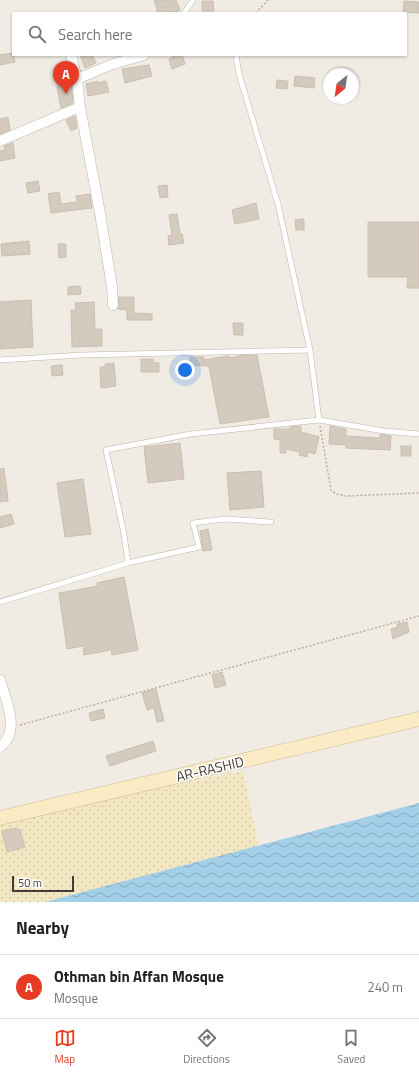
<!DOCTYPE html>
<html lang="en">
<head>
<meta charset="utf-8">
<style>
	body { margin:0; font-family:"Titillium Web",sans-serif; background:#f2f2f2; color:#202124 }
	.compass { position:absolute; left:323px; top:68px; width:36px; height:36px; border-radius:50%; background:#fff; box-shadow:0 1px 3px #0004; rotate:210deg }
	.scale { position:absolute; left:12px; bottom:10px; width:62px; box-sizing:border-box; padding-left:4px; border:2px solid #423c35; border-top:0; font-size:11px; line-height:14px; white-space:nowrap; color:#423c35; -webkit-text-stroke:3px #fff; paint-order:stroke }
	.you { position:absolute; left:185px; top:370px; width:14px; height:14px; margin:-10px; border:3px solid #fff; border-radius:50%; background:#1a73e8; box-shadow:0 0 0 6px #1a73e833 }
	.badge { display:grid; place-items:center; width:26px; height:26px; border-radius:50%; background:#e83b24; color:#fff; font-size:13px; font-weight:700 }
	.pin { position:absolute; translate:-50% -33px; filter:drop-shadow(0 1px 2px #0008) }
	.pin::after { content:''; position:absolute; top:21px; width:14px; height:12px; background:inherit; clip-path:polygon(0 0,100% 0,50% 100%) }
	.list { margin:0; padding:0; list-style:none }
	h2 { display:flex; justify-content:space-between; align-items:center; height:52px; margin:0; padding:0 16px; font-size:17px }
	h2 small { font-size:13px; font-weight:400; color:#757577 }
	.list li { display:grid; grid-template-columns:26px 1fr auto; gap:12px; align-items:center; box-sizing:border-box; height:64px; padding:0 16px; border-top:1px solid #e0e0e0 }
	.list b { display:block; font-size:15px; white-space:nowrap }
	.list p { margin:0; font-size:13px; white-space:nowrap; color:#757577 }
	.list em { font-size:13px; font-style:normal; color:#757577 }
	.icon { flex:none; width:22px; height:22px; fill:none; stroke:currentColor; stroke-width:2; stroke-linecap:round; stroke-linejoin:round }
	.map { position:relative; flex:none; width:419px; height:902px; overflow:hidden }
	.search { position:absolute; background:#fff; box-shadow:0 1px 3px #0004; left:12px; right:12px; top:12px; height:44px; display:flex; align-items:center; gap:10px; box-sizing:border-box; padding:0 14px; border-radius:0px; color:#757577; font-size:15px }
	.sheet { height:116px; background:#fff }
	nav { display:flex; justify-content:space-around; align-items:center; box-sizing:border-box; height:56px; border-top:1px solid #e0e0e0; background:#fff; font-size:11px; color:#757577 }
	nav a { display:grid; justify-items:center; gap:2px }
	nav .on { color:#e83b24 }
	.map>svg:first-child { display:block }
</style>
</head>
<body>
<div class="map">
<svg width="419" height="902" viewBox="0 0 419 902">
	<defs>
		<pattern id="sand-dots" width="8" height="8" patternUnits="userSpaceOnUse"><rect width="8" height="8" fill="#f3e7c2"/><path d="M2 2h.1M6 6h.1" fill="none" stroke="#d2c7a7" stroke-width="1.8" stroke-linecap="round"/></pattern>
		<pattern id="water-waves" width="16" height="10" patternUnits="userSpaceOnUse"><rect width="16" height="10" fill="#a4cfe9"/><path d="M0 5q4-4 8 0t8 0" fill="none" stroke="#87a9be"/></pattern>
	</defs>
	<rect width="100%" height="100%" fill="#f0ece4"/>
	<path fill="url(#sand-dots)" d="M243,771L260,851L69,902H0V824L142,791Z"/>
	<path fill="url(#water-waves)" d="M419,803V902H45Z"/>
	<path fill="#d4cabe" stroke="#cbbfae" d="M154,0H176L180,10L173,13H158Z
		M202,1H213L214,11H202Z
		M404,1L419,2V13L403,12Z
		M13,53L15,62L0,65V55Z
		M80,55H92L96,63L85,68Z
		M172,55H182L185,64L172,69L169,59L173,57Z
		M149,65L152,76L125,83L122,69Z
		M295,76L315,78L314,88L294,86Z
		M277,80L288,81L287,89L276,88Z
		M67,81L68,83L71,82L73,103L61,108L57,87Z
		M98,81V83L106,81L109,92L88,96L86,84Z
		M75,116L77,128L71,131L66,120Z
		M8,117L10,130L0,134V119Z
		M13,143L15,158L0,161V151L5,150L4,146Z
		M38,181L40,191L28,193L26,183Z
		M167,185L168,197L160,198L158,186Z
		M59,192L61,204L77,202L76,196L90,194L92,208L51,213L48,194Z
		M256,203L259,219L235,224L232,210Z
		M177,214L180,234H182L184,243L169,245L168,236L172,235L169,215Z
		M304,219V230H296L295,220Z
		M368,222H419V288H407L408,277H368Z
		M29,241L30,254L2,256L1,244Z
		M58,244H66V257L59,258Z
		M80,286L81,294L68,295V287Z
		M119,297H134V313L152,314V320H127V310L118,309Z
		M31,300L33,347L0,349V302Z
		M94,302L95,329H102V346L72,347L71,310H76L75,303Z
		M233,323H243V335H234Z
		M244,355H257L269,417L220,424L209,366L190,365V357H204V360L227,356H229L230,358Z
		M141,359H153V363H159V372H141Z
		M114,363L116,386L101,388L100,367H105V364Z
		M62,365L63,375L52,376L51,366Z
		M301,426V432L319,437L315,454L308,452L307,457L299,455L300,452L286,449V453H280V440L274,439V429H290V427Z
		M330,426L346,429V436L380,438V434L391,436L390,450L346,448V445L329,444Z
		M180,443L184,479L148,483L144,447Z
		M401,446H411V456H401Z
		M4,468L8,501L0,502V469Z
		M261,471L264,507L230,510L227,473Z
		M83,479L91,534L65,537L57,483Z
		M11,514L14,524L0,528V517Z
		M208,529L212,550L203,551L200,531Z
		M124,577L138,650L112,655L111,650L84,655L83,646L67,649L59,593L98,586L97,583Z
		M407,622L409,632L393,639L391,629L398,627L397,624Z
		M222,672L226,685L215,688L212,675Z
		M156,689L164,721L157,722L154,708L147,710L142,693Z
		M103,709L105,718L91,721L89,713Z
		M153,741L156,751L110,766L106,756Z
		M16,828L20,830L25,847L7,852L2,831Z"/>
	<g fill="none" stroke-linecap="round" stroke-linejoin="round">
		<g stroke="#beb6ab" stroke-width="6">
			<path id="lane" d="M184,13L193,0
				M236,55L239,74L278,204L310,350L319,420
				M0,360L82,355L310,350
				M128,563L124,534L106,450L191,434L319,420L384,431L419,434
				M0,602L128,563L199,547L193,523L225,519L271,522"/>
		</g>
		<g stroke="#beb6ab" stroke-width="11">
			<path id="street" d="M71,55L77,79L80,107L100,213L112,287L113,305
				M77,79L113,64L144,55
				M0,141L80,107
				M0,680C6,700 21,731 0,747"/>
		</g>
		<g stroke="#cdbd97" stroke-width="15">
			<path id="secondary" d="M0,818L419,719"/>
		</g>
		<path stroke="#bbae9a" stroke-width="1.5" stroke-dasharray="2 2" stroke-linecap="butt" d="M256,13L268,0
			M320,426L331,490L336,494L346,496L419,493
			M20,725L419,616"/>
		<use href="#lane" stroke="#fff" stroke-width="5"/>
		<use href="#street" stroke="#fff" stroke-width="10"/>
		<use href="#secondary" stroke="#faebc5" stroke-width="14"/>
	</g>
	<g text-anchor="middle" stroke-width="3" stroke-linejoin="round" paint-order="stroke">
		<g font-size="14" fill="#423c35" stroke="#fff">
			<text transform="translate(210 769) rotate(-13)" y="5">AR-RASHID</text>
		</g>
	</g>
</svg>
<svg class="compass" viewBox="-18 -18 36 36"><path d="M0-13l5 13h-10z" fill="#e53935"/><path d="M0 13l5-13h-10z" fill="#757577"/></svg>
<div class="scale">50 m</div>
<div class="you"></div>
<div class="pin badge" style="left:66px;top:94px">A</div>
<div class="search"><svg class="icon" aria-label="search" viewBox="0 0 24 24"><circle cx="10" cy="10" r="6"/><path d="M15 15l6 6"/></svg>Search here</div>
</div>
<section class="sheet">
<h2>Nearby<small></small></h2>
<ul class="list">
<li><span class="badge">A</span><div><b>Othman bin Affan Mosque</b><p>Mosque</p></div><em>240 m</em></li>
</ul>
</section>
<nav>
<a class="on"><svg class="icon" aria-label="map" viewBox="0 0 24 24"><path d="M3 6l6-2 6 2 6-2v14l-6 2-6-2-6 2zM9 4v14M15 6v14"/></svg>Map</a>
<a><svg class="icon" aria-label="directions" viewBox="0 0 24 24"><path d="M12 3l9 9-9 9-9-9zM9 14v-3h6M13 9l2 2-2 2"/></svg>Directions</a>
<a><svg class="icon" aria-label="saved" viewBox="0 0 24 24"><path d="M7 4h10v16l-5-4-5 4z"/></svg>Saved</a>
</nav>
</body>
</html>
